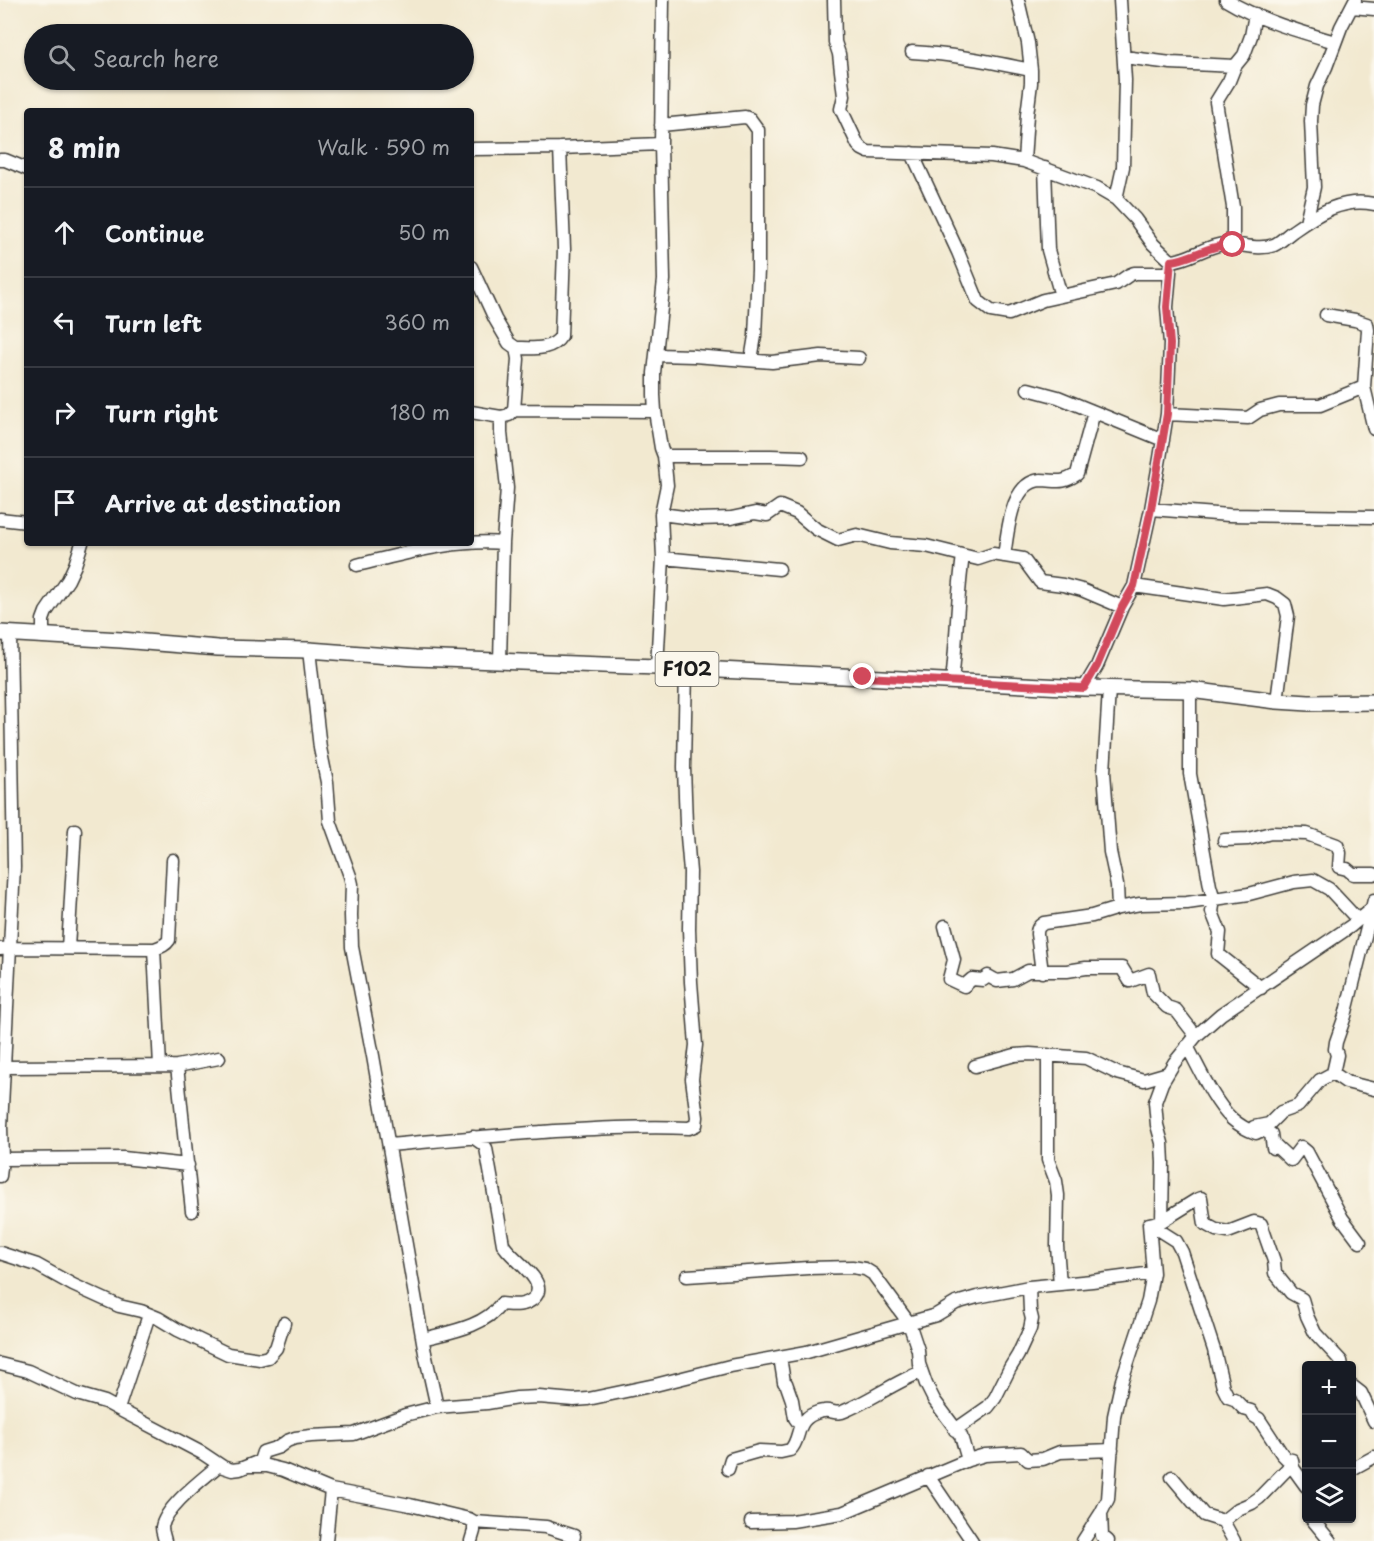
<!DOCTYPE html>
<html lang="en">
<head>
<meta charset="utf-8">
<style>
	body { margin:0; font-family:"Playpen Sans",sans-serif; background:#20242c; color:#f1f3f6 }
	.controls { position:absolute; right:18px; bottom:18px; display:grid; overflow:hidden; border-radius:6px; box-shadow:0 2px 4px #0004 }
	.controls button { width:54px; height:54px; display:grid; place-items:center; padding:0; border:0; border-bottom:2px solid #363941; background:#171b24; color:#f1f3f6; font:30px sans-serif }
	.stop { position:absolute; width:18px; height:18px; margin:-14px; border:4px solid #d1495b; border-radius:50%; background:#fff }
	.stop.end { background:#d1495b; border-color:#fff; box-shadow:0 2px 6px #0008 }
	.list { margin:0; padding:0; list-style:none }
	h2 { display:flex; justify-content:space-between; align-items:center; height:78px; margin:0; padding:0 24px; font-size:26px }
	h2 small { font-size:20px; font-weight:400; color:#9ea1a6 }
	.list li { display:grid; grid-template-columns:39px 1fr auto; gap:18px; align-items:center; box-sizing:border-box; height:90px; padding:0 24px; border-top:2px solid #363941 }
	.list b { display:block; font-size:22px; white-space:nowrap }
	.list em { font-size:20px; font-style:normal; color:#9ea1a6 }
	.icon { flex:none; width:33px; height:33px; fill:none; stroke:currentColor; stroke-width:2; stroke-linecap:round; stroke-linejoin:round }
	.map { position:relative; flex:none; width:1374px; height:1541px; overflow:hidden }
	.search { position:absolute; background:#171b24; box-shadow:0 2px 4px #0004; left:24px; top:24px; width:450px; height:66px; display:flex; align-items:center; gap:15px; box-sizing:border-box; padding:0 21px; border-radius:33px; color:#9ea1a6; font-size:22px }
	.panel { position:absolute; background:#171b24; box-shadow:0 2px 4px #0004; left:24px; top:108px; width:450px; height:438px; border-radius:6px }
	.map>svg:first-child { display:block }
</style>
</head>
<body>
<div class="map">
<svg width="1374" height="1541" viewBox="0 0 1374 1541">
	<rect width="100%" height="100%" fill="#fbf7ec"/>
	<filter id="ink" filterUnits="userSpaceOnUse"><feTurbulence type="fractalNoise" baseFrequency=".0167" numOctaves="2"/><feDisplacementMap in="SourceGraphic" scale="12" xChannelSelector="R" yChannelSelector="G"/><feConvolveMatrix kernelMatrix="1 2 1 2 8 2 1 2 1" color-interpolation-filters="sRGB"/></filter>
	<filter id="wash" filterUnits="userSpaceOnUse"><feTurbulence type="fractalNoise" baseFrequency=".008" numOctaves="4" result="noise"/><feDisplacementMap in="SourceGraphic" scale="24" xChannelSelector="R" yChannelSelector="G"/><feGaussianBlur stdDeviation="1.35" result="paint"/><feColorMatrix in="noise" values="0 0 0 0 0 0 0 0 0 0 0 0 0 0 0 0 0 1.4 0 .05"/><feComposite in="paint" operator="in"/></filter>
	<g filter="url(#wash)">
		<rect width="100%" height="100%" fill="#f2e9d0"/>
	</g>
	<g filter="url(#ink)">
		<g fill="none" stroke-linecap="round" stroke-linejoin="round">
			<g stroke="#3c3b37" stroke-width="15">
				<path id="minor" d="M834,0L835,42L839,54L844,96L841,109L858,145L862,149L868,152L992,156L1024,161L1097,188L1116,199L1135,219L1153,244L1171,261C1189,260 1205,246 1224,244C1241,243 1257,251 1274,245C1281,242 1287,235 1293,231C1317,214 1343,197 1374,204
					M1018,0L1028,43L1031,70V83L1027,115L1024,161
					M1226,0C1259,20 1298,31 1335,42
					M1352,7L1374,9
					M912,52C953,54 992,62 1031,70
					M1124,57L1171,63L1235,66
					M661,125L745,117L750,119L758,130V270L755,336L751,360
					M471,149L560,148L661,144
					M912,153L958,252L978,301L991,311L1009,314L1043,300L1116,284L1129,275L1134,273H1170
					M0,160H5L27,169
					M1045,168L1048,250L1061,296
					M1116,199L1123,167L1125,80L1120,0
					M1306,222L1314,187L1311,121L1312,105L1317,86L1326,67L1341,27L1355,0
					M1233,245V207L1216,102L1229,81L1235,66L1244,55L1251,36L1255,14
					M471,267L495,319L509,343L516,348L518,359L514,410L509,415L501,417V433L507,488L503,543L500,661
					M1326,315L1355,320L1367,324L1368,330L1364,387L1374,429
					M516,348C531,348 552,351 561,336L564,249L560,148
					M656,355L694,356L772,362L821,356L859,358
					M1028,389L1058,397L1163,440
					M514,410L655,411
					M471,412L501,417
					M1167,414L1248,418L1260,410L1279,405H1320L1364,387
					M664,456H771L802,457
					M1151,509L1229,515L1374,517
					M661,514L699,519L731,518L755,513L767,515L780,506L797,513L816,529L838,540L857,535L890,543L926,546L978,559L993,554L1023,559L1040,582L1063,585L1082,590L1122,607
					M0,519L27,522
					M1004,556C1008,533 1010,482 1041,480C1057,480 1061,485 1077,474L1094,412
					M663,558L779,569
					M357,565C405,554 453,539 503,543
					M1134,586L1224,599L1267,594L1277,598L1285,604L1288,616L1277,701
					M43,635V620L46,612L68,580L75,565L82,543
					M309,650L320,748L327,782L330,821L350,876L352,884L351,915L352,947L373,1056L425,1353L437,1407
					M657,667L663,558L661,514L667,485L664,456L661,448L655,411L654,395V373L664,280L661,144L663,0
					M952,681C957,640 957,597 963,556
					M1084,688L1097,666L1122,607L1134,586L1151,509L1160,458L1167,414L1170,344L1167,307L1171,261
					M1109,689L1104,772L1110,852L1117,885L1118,908
					M1190,690V774L1210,886L1214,899L1212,912L1220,932L1218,954L1261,988
					M1224,840L1248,839L1271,833L1307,834L1337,845L1340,853L1339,867L1347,869L1353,874H1374
					M945,926L954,960L949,979L964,986L972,979L983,980L988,976L997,981L1013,979L1028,971H1067L1086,968H1122L1130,981L1149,974L1153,993L1167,1007L1176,1010L1196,1036
					M68,948L75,830
					M0,949L10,948L154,949C160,947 165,946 169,940L173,860
					M154,949L160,1066
					M1042,972L1037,934C1037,928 1039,926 1044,923L1092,916L1118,908L1140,904L1187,903L1249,894L1294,882L1313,880L1329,889L1358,920
					M1187,1046C1199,1068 1214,1102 1232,1119C1239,1125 1247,1130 1256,1133L1262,1130L1271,1134L1273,1148L1276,1146L1291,1160L1301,1147L1307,1152L1342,1218L1360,1242
					M1048,1055V1160L1056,1181L1058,1195L1057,1246L1060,1284
					M177,1066L192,1211
					M975,1066L1015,1055L1030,1054L1086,1058L1117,1073L1144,1080L1168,1073
					M4,1067L177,1066L219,1058
					M1333,1073L1346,1082L1374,1089
					M1254,1127L1269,1124L1281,1112L1298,1106L1320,1080L1333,1073L1337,1055L1335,1049L1336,1042L1345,1016L1374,900
					M389,1145C440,1140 491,1136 541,1132C591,1129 640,1126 689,1128L696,1125L697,1117L692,1079L696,1045L691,982L689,929L690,872L686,824L684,767L686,669
					M2,1159L123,1158L188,1165
					M0,1176L2,1159L1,1127L14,867L10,634
					M1162,1221L1196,1200L1201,1198L1205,1224L1216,1230L1228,1232L1254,1222L1261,1224L1274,1261L1275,1273L1291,1293L1302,1299L1307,1316L1315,1333L1341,1361L1342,1366
					M1149,1224L1162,1221L1163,1163L1162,1143L1157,1125L1155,1102L1162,1083L1174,1063L1196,1036L1221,1014L1351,926L1371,909
					M1149,1224L1176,1241L1182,1252L1214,1350L1223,1387L1228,1397L1234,1399L1244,1409L1251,1411L1254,1416L1259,1419L1282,1454L1287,1459L1292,1460L1293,1468L1306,1486
					M0,1253L37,1265L73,1285L119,1306L141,1311L158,1318L178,1330L228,1354L260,1359L268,1357L276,1348L284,1323
					M687,1276L808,1268L852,1267L865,1269L873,1274L909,1323L918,1350L919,1364L926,1384L934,1400L961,1436L968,1460
					M423,1339C449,1332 484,1327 501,1304C512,1305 525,1307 534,1298C551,1281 509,1258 503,1244L486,1148L483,1144L473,1137
					M780,1357L784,1382L786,1383L792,1400L795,1418L800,1425
					M0,1364L28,1371L77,1394L105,1402L118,1409L202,1453L223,1467L232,1470L240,1469L260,1461L263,1452L279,1447L287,1441L295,1438L311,1436L354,1434L405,1415L437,1407L487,1403L517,1398L539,1397L574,1400L588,1399L655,1385L730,1366L807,1352L936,1315L956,1303L977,1297L1029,1287L1092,1281L1153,1273
					M1352,1386L1361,1393L1374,1421
					M118,1409L149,1315
					M955,1430L988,1407L995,1398L1010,1368L1018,1355L1030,1329L1032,1319L1030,1311L1029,1287
					M251,1466H267L283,1470L331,1490L410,1505L469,1519L474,1522V1531L471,1541
					M728,1469L731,1459L759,1451L781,1452L790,1450C800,1441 796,1426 807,1418C810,1415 819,1411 824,1411C831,1410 835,1414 842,1412C870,1401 893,1383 921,1372
					M1352,1469L1374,1457
					M928,1476L972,1541
					M1172,1477L1204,1515L1223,1521L1234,1541
					M1101,1513L1102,1536L1108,1541
					M1311,1518L1330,1541
					M1223,1521L1238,1509L1252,1503L1259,1498L1292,1464
					M474,1522L546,1527L574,1536L573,1541
					M751,1522L792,1521L842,1513L968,1460L985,1455L1021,1453L1028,1460L1043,1459L1060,1452L1112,1450
					M165,1541C164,1536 162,1532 162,1527C166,1506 203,1479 219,1465
					M326,1541L331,1490
					M1083,1541L1101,1513L1108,1499L1114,1416L1122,1380L1148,1301L1153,1273L1149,1224"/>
			</g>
			<g stroke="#3c3b37" stroke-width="18">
				<path id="major" d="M0,633L121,640L218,648L309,650L415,658L657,667L1084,688L1190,690L1277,701L1309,703L1374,702"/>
			</g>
			<use href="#minor" stroke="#fff" stroke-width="12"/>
			<use href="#major" stroke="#fff" stroke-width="15"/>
		</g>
	</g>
	<g fill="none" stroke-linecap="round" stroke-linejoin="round" filter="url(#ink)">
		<path stroke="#d1495b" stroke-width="8" d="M863,677L1084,688L1097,666L1122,607L1134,586L1151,509L1167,414L1170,344L1167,307L1171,261C1193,259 1208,244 1233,245"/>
	</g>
	<g text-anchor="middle" stroke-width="4.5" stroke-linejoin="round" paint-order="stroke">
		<rect fill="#fbf7ec" stroke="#5f5e5a" stroke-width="1.5" x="655.5" y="652" width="63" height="34" rx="4.5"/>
		<g font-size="20" font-weight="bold" fill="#1c1c1c">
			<text x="687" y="676">F102</text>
		</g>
	</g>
</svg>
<div class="controls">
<button>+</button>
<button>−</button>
<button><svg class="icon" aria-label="layers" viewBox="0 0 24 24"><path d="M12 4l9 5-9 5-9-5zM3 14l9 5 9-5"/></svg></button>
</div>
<div class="stop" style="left:1233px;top:245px"></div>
<div class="stop end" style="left:863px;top:677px"></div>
<div class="search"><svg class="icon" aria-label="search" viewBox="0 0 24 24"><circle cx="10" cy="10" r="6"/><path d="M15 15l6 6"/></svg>Search here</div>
<section class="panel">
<h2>8 min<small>Walk · 590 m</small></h2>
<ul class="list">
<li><svg class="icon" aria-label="ahead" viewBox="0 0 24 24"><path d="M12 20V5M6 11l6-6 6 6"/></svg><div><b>Continue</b></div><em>50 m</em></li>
<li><svg class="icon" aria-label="left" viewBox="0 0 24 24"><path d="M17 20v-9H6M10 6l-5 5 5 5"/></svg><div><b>Turn left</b></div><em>360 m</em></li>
<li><svg class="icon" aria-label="right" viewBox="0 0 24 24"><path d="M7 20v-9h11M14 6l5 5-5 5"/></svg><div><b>Turn right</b></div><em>180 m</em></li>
<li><svg class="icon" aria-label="arrive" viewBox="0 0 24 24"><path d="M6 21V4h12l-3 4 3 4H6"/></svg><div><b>Arrive at destination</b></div></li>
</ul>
</section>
</div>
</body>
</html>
